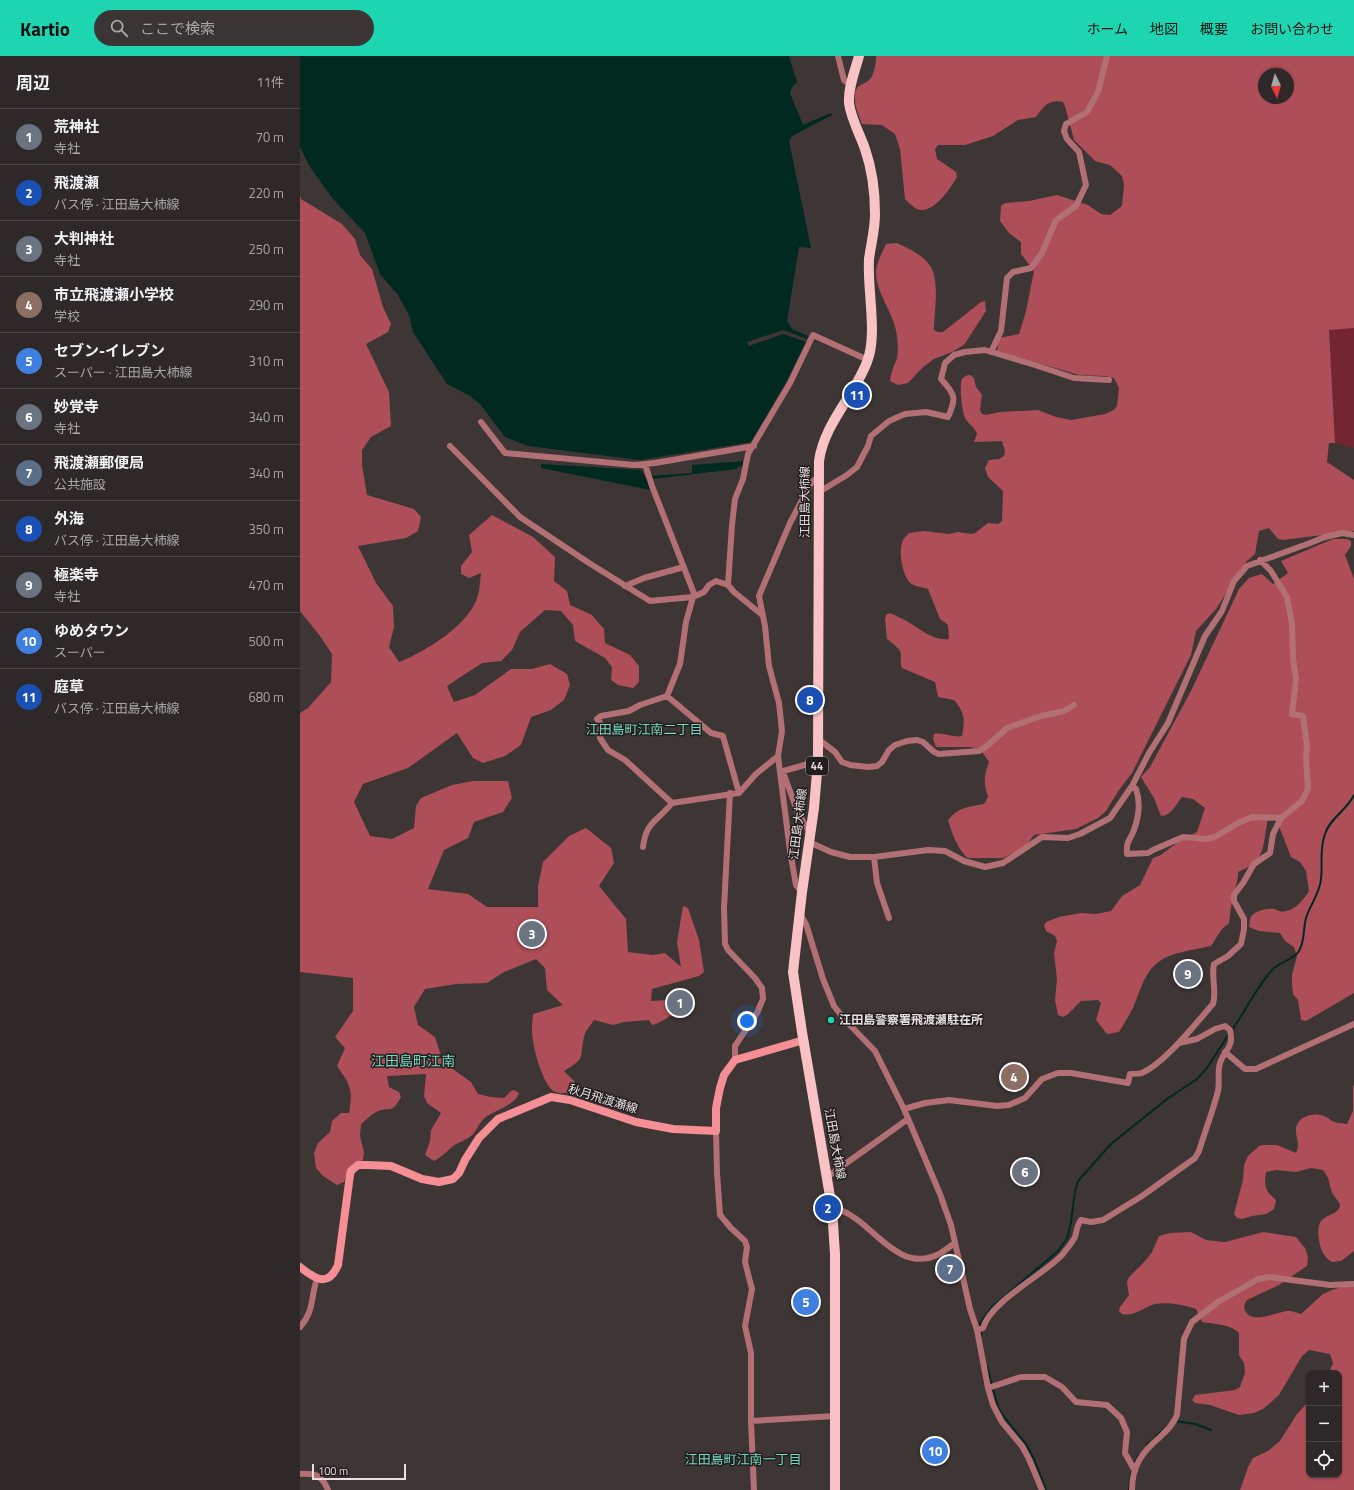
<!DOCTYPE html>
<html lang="ja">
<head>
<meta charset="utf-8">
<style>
	body { margin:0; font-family:"Titillium Web","Noto Sans JP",sans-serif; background:#3a3434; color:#f1f3f6 }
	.controls { position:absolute; right:12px; bottom:12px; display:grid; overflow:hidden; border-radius:8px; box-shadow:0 1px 3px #0004 }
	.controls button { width:36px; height:36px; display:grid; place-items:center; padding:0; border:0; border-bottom:1px solid #494445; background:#2e2828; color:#f1f3f6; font:20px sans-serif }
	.compass { position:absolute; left:958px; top:12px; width:36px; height:36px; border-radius:50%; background:#2e2828; box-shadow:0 1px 3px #0004; rotate:175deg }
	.scale { position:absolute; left:12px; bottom:10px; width:94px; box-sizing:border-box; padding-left:4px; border:2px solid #e7e0e1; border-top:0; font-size:11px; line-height:14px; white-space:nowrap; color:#e7e0e1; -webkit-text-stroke:3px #221d1e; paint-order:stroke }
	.you { position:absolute; left:447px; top:965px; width:14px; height:14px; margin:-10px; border:3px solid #fff; border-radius:50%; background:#1a73e8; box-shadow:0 0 0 6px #1a73e833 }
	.badge { display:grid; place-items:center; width:26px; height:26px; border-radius:50%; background:#1ed5b1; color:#fff; font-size:13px; font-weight:700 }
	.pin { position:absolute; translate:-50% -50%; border:2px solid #fff; box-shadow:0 1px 4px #0006 }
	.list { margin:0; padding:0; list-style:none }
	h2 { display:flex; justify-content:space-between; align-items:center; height:52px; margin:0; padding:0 16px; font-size:17px }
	h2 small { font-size:13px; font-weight:400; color:#a7a6a8 }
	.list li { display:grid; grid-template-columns:26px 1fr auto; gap:12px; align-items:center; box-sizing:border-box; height:56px; padding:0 16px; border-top:1px solid #494445 }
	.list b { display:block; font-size:15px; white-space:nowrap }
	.list p { margin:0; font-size:13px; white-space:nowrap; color:#a7a6a8 }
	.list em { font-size:13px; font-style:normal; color:#a7a6a8 }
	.icon { flex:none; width:22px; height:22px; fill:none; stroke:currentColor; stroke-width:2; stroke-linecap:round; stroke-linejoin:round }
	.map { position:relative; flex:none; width:1054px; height:1434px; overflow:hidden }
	header { display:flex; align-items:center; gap:24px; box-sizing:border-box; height:56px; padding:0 20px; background:#1ed5b1; color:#111 }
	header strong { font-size:19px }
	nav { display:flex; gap:22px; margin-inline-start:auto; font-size:14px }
	.search { width:280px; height:36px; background:#3a3434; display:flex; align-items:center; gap:10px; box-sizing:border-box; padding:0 14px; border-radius:22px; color:#a7a6a8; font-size:15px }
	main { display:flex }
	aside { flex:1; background:#2e2828 }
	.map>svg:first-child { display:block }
</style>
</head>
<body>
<header>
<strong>Kartio</strong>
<div class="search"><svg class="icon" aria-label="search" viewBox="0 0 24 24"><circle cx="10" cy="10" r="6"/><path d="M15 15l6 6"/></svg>ここで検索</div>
<nav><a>ホーム</a><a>地図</a><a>概要</a><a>お問い合わせ</a></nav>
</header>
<main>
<aside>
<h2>周辺<small>11件</small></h2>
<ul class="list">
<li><span class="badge" style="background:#6b7280">1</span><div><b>荒神社</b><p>寺社</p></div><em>70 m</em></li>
<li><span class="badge" style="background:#1a4fb4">2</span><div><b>飛渡瀬</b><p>バス停 · 江田島大柿線</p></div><em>220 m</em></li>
<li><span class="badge" style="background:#6b7280">3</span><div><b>大判神社</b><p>寺社</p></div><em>250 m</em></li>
<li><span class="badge" style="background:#8d6e63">4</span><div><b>市立飛渡瀬小学校</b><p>学校</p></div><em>290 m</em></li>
<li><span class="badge" style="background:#3f7fe0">5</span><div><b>セブン-イレブン</b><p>スーパー · 江田島大柿線</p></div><em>310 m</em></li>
<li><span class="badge" style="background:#6b7280">6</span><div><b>妙覚寺</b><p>寺社</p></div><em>340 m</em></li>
<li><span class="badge" style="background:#5c6f8a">7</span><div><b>飛渡瀬郵便局</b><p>公共施設</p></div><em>340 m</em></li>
<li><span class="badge" style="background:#1a4fb4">8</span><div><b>外海</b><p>バス停 · 江田島大柿線</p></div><em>350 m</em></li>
<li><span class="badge" style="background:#6b7280">9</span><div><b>極楽寺</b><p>寺社</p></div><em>470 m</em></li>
<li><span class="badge" style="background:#3f7fe0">10</span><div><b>ゆめタウン</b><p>スーパー</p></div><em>500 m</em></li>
<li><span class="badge" style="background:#1a4fb4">11</span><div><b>庭草</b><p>バス停 · 江田島大柿線</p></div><em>680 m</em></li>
</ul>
</aside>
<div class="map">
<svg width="1054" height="1434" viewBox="0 0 1054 1434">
	<rect width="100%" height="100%" fill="#3e3535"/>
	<path fill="#732530" d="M1054,272V392L1035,387L1029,273Z"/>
	<path fill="#ae4e58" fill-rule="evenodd" d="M576,0H1054V272L1029,274L1035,387H1029L1027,406L1054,424V475L983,484L978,483L969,472L959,475L955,498L947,505L916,553L896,575L891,599L832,717L819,734L806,755L798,762L776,773L734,779L725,791L703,802H668C659,796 651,775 648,764C659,751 668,751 684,748L688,741C683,725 684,721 689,706L680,693L670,691H636L633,683L634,678C644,676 653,682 662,680C665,664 665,657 654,644L638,641L635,626L602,612C600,607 601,604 601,598C600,592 592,587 587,583L585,563L586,559L590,557C596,560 602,562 608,566C620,573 633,585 649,583L648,569L640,563L628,533C623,531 615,531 610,527C602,518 598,495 603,484C604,482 607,479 609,477L624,475L649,478L658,476L671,478L675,477L688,467L698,468L702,465L703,435L688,421L685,412L689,404L699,403L704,400L705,395L702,385L674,386L677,378C675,371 668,368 665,362C662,355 659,331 662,323C664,320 667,319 670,319L674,322L676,331L682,339L680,354L682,358L686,359L700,356L738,354L756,361L771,364L805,358L814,354L817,350L819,332L814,322L805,320L779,319L697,295L699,282L719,278L726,255L734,215L721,198V186L709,177L700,165L701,150L705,147L729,145L757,139L788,149L801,158L810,159L822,150L824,129L822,120L810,109L795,105L774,84L765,50L763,46C749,43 744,50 736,61L718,64L693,80L665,89H638L635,93L637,103L656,116L657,121C650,133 633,159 617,153C613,151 608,146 605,143L600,93L595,78L582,69L562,68C559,60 555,51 555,43C554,26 564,31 571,22C575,15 576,7 576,0ZM964,18H988V42H964Z
		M0,139L1,143L42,168L55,183L60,199L72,213L83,251L91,268L88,276L66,288L89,336L91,370L71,381L62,394V409L67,439L114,453L121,461L118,475L106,482L58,490L76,527L93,550L94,571L89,591L99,606C125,596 171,568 178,539C180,532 180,524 181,517L169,522L161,518V510L172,496L169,479L192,459L233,481L255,501L254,525L267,535L270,549L292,559L304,573L305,587L330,599L339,610V626L333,632L318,629L311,624L312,611L305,602L275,585L273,569L261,555L245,554L220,576L212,594L201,605L182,607L147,630L154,646L175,639L211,613H232L250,608L267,618L270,629L264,644L251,654L231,661L221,689L205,700L183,707L173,702L157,677L108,712L63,728L54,746L70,780L92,783L114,772L116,750L121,742L152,729L173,725H208L212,742L203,756L174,766L168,782L144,794L128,833L168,838L187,851H238V830L243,806L269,780L286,772L311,792L314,807L299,830L326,863L328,896L353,899L365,897L381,911L377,886L383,850L388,852L399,884L404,916L399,920L352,933L351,945L367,944L376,947L379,955C370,959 360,968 352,969L349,964L324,966L313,969L294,964C291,969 285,975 284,981C279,1003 287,1001 264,1015L275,1026L273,1034C266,1038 257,1039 251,1033C240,1020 231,986 232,970C232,966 233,962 233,958L263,949L247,934L245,912L236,903L204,916L187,927L156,928L125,933L114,951L118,969L135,981L143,1006L171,1026L178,1038L191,1041L204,1042L211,1035L214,1034L219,1037C216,1048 197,1054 187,1060C178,1067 179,1072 172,1079C167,1084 159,1086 153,1090C146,1096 142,1101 134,1105L125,1099L130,1085L131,1074L141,1057L127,1047L124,1040L126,1018L87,1020L89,1031L99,1036L101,1041C91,1060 89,1049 76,1056C71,1059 66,1064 61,1068L60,1080L64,1096L63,1104C52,1109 48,1114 44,1126L37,1129L23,1120L16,1112L14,1097L18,1087L30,1076L32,1065L41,1057H49C53,1033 51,1030 37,1010L45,992L35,981L53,955V922L0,916V657L8,652L31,626L32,598L20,580L0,555Z
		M597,187C607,192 621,198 628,207C641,221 634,256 634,274L638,276H643L681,246L685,245L686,255L664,289L652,296L634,303L622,312L608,327L598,329L590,325C591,315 594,311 597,302C598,296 598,287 597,281C595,258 577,240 576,217C576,207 582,197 586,188Z
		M1033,483H1047L1051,485V490L1045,499L1054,523V937L1006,965L1001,964L998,944L993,938L992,928V919L997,900L994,891L985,885L980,877L959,875L949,871C950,868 949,864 951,861C954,855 967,852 974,853C978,854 981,857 986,855C996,853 1004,843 1009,835L1006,815L1000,806L991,801L977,765L969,760C964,775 966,798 954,807C950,811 943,813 938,816V821L931,851L929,867L922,873L911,890C897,893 882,895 869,900C845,910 842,931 833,952C829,960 824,968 819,976L807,978L796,964L801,947L798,944L781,945L767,959L763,961L758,959L755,944L757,923L754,897L757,885L755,880L746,875L744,870L746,866L759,861L781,857L796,858L811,855L822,840L840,829L853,802L861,799L878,786L897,776L905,752L893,743L882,741C876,749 871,760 861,760L854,742L841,721L850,711L891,635L939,533L949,522L962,518L973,528L988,517L981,505Z
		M1054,1029V1195L1041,1205L1032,1206C1029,1204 1026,1202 1025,1200C1019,1193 1015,1170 1022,1164C1029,1157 1039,1159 1040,1148L1032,1137L1028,1122L1023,1114L1011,1112L996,1116L976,1114L966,1116C964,1130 965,1135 976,1144L974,1153L966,1158L952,1160L942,1163L937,1162L934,1158L943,1124L944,1109L948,1100L959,1090L963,1089H977L996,1097C1001,1087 995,1082 996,1072C998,1060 1013,1056 1024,1060C1027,1061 1029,1063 1032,1065C1036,1067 1042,1067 1047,1068L1053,1055V1030Z
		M891,1176L906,1184L925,1186L963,1176L996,1181L1005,1192L1008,1201L1007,1210L979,1229L947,1244C944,1248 943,1252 946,1256C954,1269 980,1254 989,1255C993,1255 997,1257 1001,1258L1023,1238L1032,1234L1054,1227V1434H940L948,1411L953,1402L968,1395L980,1385L997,1358L1009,1345V1419H1039V1317H1029L1033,1307L1030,1298L1009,1294L1002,1300L979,1339L963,1353L954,1357L939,1359L910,1349L895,1347L892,1344L895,1339L935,1334L940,1331L945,1317L944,1307L939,1299V1277C930,1268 914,1268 902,1266L896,1253C884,1249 868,1246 855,1248C843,1251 835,1261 822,1258L819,1255L820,1251L829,1239L827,1226L829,1221L846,1204L852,1196L859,1180L870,1177Z"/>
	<path fill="#002920" d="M0,0H489L497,26L492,31L490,37L503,69L531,57L532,59L492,80L489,85L511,192L499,191L487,265L492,273L508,280L507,283L483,274L447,286L449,290L483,278L506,286L486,326L451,386L340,404L228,390L205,381L180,348L170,340L147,328L113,276L109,259L98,239L80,218L65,177L33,143L10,111L0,91Z
		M443,405V410L437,411V413L352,423L351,420L392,417V409Z
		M241,408L341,414L350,429L351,434L241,412Z"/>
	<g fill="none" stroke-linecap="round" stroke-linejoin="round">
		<path stroke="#002920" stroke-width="2" d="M932,974C946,954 956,932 972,914C979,906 994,904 999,895C1005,885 1003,873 1006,862C1010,849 1020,837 1021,823C1023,807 1019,794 1025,778C1030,762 1047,754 1054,739
			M681,1281L680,1267L692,1251L757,1196L767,1183L771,1166L775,1135L778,1125L811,1088L867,1043L897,1023L907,1012L929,978
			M687,1311L698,1351L703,1360L726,1388L734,1403L746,1434
			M875,1365L895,1368L911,1374
			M847,1389L867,1370
			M835,1407L839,1399
			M829,1434L831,1417"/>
		<path stroke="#b27074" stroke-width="6" d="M538,0L544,24L551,29
			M691,296L701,275L707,222L713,216L731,212L742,197L756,164L776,150L786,129L779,96L767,83L764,75L766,68L787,56L798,36L807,0
			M181,366L205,397L334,409L355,407L454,390
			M150,390L220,461L289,507L350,545L393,541L404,536L409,529L416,525L428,529L432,469L435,443L443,423L448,398L490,327L513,279L568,304
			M345,408L352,430L395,540
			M519,436L547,419L557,411L568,390L571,380L589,365L605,358L626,356L648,361C657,342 655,338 641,323L645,307L654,299L665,296L685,294L735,309L774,322L809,324
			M428,529L434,536L461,558
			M325,530L344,522L384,511
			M393,541L386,566L380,608L367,640L340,649L329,655L301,660L297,663L301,668L300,682L308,694L325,704L372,747L439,737L456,718L478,700
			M367,640L411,677L423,680L439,737
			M518,683L535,696L542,706L550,709L568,711L577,710L582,706L589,694L595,689L607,685L617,684L623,686L634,696L639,698L679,695L687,690L707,672L741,660L764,655L774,649
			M480,716L518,705
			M483,716L498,757L510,777
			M832,730L836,733C841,747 839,760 834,774C830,785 826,784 827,798L848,797L853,794L883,781L906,783L915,781L938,767L952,761L981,762
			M430,737L424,852L425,888L428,894L455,922L462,932L463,943L457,957L435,990V1004
			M509,786L531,796L550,801H574L628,794L645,795L664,805L685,811L703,807L742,781L768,782L780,778L810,762L832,730L849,697L868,667L905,580L922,555L934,525L947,510L1010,487L1025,481L1042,477L1054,479
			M343,791C346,765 358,765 372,747
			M574,801L577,827L589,862
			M502,836L496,829L490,795L478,700L482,675L479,647L469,610L465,570L459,540L490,467L511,427L518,421
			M500,858L506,868L523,923L534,950L546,965L575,995L604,1053L640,1138L651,1169L670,1253L677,1274L688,1332L693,1349L702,1366L722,1390L729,1403L742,1434
			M925,996L945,1013H956L1054,968
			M604,1053L625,1047L649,1044L697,1050L709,1049L725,1042L742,1023L758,1017H771L828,1027L830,1018C834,1018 839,1018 842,1017C865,1007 895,968 913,948C917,935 911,922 914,908L928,900L941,888L944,873V863L934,845V839L943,827L954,808L970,797L973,778L981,762L1002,745L1008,733L1006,702L1007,690L1003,660L992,658L996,623L993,602L992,568L987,541L971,515L960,504
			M416,1075L417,1117L420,1159L431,1172L445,1185L447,1191L445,1206L452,1233L445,1270L451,1297V1365L454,1434
			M527,1121L608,1063
			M532,1152C545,1154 554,1161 564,1169C585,1187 608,1214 639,1198C644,1195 649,1191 655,1187
			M0,1271C15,1254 10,1242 17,1223
			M677,1274L683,1272C690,1246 743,1219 762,1199C766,1194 772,1187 775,1181C777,1174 777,1169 781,1164L791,1166L803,1164L842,1140L895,1102L899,1095C905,1075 913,1055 918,1035C920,1026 917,1017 920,1007C925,992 934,993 930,974L925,970L915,973L897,983L879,987
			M688,1332L721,1321H745L762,1331L776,1346L807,1349L821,1362L827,1376L825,1397L835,1415
			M451,1365L535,1360
			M0,1418C15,1417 22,1419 28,1434
			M832,1434C832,1410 842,1396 860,1381C867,1374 873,1369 877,1359L884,1283L892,1266L918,1246L958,1223L969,1221L1030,1229L1054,1228"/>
		<path stroke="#f68e95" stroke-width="8" d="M0,1211C15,1223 28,1232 38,1209L50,1119L51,1115L58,1109H68L91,1110L122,1123L139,1126L153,1123L159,1117L165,1104L179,1082L198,1063L251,1041L270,1044L336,1066L373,1073L416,1075V1052L420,1032L424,1019L435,1004L504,984"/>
		<path stroke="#f9c2c4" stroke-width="10" d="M535,1434V1198L532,1152L502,976L493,916L502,836L514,752L518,705L519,405C524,368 554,340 567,306C578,279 567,234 569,203C571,188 575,174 575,158C575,137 572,113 565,93C560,78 551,63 549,47C548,31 555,15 559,0"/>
	</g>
	<circle fill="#1ed5b1" stroke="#221d1e" stroke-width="1.5" cx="531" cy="964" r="4"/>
	<g text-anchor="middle" stroke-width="3" stroke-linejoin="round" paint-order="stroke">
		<rect fill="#221d1e" stroke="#aca6a6" stroke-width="1" x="506" y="701" width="22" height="18" rx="3"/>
		<g font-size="11" font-weight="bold" fill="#e7e0e1">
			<text x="517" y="714">44</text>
		</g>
		<g font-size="12" fill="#e7e0e1" stroke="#221d1e">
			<text transform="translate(505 446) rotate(-90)" y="4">江田島大柿線</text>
			<text transform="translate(498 768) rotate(-83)" y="4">江田島大柿線</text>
			<text transform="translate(303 1043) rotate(17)" y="4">秋月飛渡瀬線</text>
			<text transform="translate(535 1088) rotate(80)" y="4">江田島大柿線</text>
		</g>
		<g font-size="12" font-weight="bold" fill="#e7e0e1" stroke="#221d1e" text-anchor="start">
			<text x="539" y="968">江田島警察署飛渡瀬駐在所</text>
		</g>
		<g font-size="13" fill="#77d8be" stroke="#221d1e">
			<text x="344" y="678">江田島町江南二丁目</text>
			<text x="443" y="1408">江田島町江南一丁目</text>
		</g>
		<g font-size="14" fill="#77d8be" stroke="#221d1e">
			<text x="113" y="1010">江田島町江南</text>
		</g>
	</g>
</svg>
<div class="controls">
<button>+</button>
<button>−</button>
<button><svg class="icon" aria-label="locate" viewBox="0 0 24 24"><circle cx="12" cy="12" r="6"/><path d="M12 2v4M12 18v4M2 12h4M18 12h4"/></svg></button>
</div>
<svg class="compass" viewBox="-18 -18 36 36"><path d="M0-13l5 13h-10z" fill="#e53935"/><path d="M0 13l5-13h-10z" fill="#a7a6a8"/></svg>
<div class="scale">100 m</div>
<div class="you"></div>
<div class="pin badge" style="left:380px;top:947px;background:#6b7280">1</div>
<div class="pin badge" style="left:528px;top:1152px;background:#1a4fb4">2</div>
<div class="pin badge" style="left:232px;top:878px;background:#6b7280">3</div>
<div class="pin badge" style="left:714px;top:1021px;background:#8d6e63">4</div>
<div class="pin badge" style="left:506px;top:1246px;background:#3f7fe0">5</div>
<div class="pin badge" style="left:725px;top:1116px;background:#6b7280">6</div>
<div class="pin badge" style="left:650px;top:1213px;background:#5c6f8a">7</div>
<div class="pin badge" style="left:510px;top:644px;background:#1a4fb4">8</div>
<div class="pin badge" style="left:888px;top:918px;background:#6b7280">9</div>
<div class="pin badge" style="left:635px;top:1395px;background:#3f7fe0">10</div>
<div class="pin badge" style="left:557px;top:339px;background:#1a4fb4">11</div>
</div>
</main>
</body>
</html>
